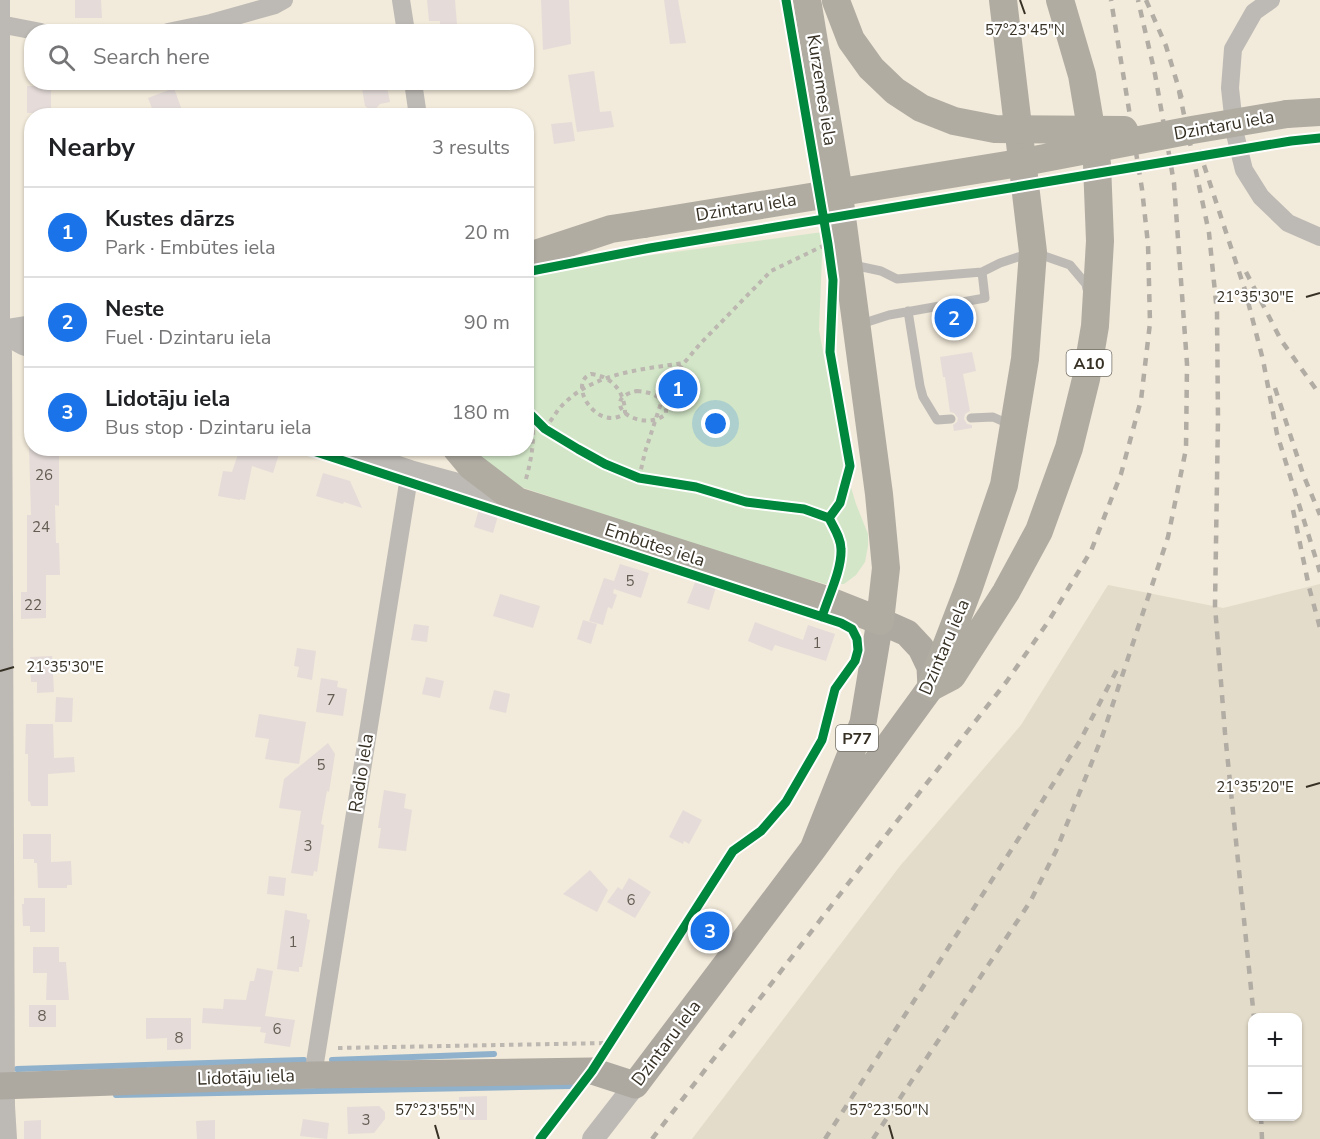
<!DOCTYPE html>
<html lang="en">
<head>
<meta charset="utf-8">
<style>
	body { margin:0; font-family:"Nunito Sans",sans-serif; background:#f2f2f2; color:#202124 }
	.controls { position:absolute; right:18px; bottom:18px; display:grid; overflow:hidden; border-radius:12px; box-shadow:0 2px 4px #0004 }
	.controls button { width:54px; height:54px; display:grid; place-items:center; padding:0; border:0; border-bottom:2px solid #e0e0e0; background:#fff; color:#202124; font:30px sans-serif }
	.you { position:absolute; left:716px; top:424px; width:21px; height:21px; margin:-15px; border:4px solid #fff; border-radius:50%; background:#1a73e8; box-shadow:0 0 0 9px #1a73e833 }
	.badge { display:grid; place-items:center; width:39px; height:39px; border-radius:50%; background:#1a73e8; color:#fff; font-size:20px; font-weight:700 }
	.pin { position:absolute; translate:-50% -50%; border:3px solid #fff; box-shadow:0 2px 6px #0006 }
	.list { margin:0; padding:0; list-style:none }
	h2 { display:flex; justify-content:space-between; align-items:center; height:78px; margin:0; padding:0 24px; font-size:26px }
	h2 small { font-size:20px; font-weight:400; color:#757577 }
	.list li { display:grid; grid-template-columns:39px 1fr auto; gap:18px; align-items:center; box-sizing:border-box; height:90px; padding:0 24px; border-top:2px solid #e0e0e0 }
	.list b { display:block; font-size:22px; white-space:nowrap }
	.list p { margin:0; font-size:20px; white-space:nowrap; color:#757577 }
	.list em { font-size:20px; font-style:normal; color:#757577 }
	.icon { flex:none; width:33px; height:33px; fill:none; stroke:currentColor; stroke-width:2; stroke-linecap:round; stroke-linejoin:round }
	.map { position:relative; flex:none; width:1320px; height:1139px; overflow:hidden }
	.search { position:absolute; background:#fff; box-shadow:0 2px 4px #0004; left:24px; top:24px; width:510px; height:66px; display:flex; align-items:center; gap:15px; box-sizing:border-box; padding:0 21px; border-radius:24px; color:#757577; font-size:22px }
	.panel { position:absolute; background:#fff; box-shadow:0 2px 4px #0004; left:24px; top:108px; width:510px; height:348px; border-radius:24px }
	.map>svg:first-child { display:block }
</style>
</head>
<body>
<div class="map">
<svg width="1320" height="1139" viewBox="0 0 1320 1139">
	<rect width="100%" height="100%" fill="#f2eada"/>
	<path fill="#e4dcca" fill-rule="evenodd" d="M1320,584V1139H692L900,866L1021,725L1108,585L1223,608ZM1252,1018H1298V1116H1252Z"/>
	<path fill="#d3e7c8" d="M823,232L819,330L844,464L856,504L868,534V546L865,562L856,575L844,584H825L739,560L515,485L467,449L526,448L527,278L557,270L615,260Z"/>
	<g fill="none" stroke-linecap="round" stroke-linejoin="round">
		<path stroke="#8fb1cb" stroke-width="6" d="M332,1060L494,1054
			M17,1069L304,1060
			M116,1095L570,1086"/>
	</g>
	<path fill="#e5dcd9" d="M75,0H101L102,18H75Z
		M427,0H455L457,24L440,25V21H429Z
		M541,0H569L571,44L543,50Z
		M664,0H678L686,43L670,44Z
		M594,71L600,112L611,111L614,127L577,132L568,75Z
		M361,82H386L390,102L380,104L373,112L365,106Z
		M27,86H51V113H27Z
		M174,88L184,116H155L148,98Z
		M572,122L575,141L554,144L551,124Z
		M972,352L976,371L963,374L970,411L965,414L964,419L967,424L972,425V428L954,431L953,425L957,422L958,418L954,413L950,412L945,377H943L940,357Z
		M29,448H59V506L55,505L56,543H59L60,575H46V618L21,619V592H27V515H31Z
		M240,448H281L273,473L252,466L245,500L240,499V500L218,496L223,471L232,472Z
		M323,473L350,481L362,508L344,502L343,504L316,496Z
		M479,509L498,516L493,533L474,527Z
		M620,564L649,573L641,598L614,589L613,593L617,595L612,609L608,607L603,625L589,621L604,578L614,581Z
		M696,580L716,587L709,610L687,603Z
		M500,594L540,606L533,628L493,616Z
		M583,620L597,624L591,644L577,639Z
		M755,622L803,640L808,625L835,634L826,661L775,645L772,651L748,641Z
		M414,624L429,626L427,642L411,640Z
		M297,648L316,651L312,680L297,677L299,667L294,666Z
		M52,656L54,692L37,693V682H31L30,657Z
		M426,677L444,681L440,698L422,694Z
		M321,678L338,681L337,687L347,689L343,716L316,712Z
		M494,690L510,694L506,713L489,709Z
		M56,697L73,698L72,722H55Z
		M259,714L306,722L299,764L265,759L269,739L255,737Z
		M26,724H53L54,758L74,757L75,772L48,774V806H31L30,802L28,801V754H25Z
		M328,743L335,754L329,792L327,791L321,824L324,825L317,872L314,871L313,876L291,873L301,811L279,808L284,779Z
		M384,790L406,794L404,808L412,810L406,851L378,848L381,828H378Z
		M683,810L702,820L689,844L684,841L683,844L669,837Z
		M23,834H51V862L71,861L72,885H67V888H38L37,863H34V859H23Z
		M590,870L608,890L597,912L563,894Z
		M269,876L286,878L284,896L267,894Z
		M629,878L651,892L635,918L607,902L618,887L622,890Z
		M24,898H45V932H30V926H23L22,904H24Z
		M285,910L307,914V919L310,920L302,967H299V972L277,969Z
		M33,947H59V962H66L69,1000H46L47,973H33Z
		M257,968L273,971L265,1016L295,1020L290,1047L264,1043L266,1033L260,1032L261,1027L202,1023L203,1008L223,1009L224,999L246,1000L250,981H254Z
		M29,1005H56V1027H29Z
		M146,1018H191V1049L167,1050V1038L146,1039Z
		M487,1096V1120H459V1097Z
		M379,1106L385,1112V1119L374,1133L348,1134L347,1107Z
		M303,1119L329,1123L327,1139L300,1136Z
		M41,1120V1139H24V1121Z
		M215,1120V1139H197L196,1121Z"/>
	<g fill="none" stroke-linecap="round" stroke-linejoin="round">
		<path stroke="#bcb7b0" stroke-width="4" stroke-dasharray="4.5 4.5" stroke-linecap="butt" d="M591,374C612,376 625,392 625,413C598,434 566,383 591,374Z
			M637,391C651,392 667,397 666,414C640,435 595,400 637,391Z
			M545,429C549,423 554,416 558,410C589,373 639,370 683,363
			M639,478L645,452L662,400L671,379L684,363L700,344L771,271L825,245
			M526,479C532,457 535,438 532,415
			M338,1048L610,1043"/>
		<path stroke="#bdbab5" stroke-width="9" d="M853,265L881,271L897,279L982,272
			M908,311L920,386L923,397L937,420L951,419
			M861,324L889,315L985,298L982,272L1000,263L1033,252L1070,265L1086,284L1087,289
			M971,418L993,417L1011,425"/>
		<path stroke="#bdbab5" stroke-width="18" d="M1,0V331L3,353L6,1106L8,1139
			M401,0L406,32
			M1271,0L1254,12L1233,49L1230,88L1235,134L1244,170L1261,197L1288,223L1320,237
			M0,24L41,32
			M168,32L211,23L275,5L284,0
			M413,82L418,116
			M313,1075L410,471"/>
		<path stroke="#bdbab5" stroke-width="22" d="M0,331L23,344L32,347
			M1,331L32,326
			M340,448L410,471L509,498
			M593,1139L635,1085"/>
		<path stroke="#ada9a1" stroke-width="27" d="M0,1086L313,1075L592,1071L635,1085L813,849L931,687L930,667L921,648L907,633L880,621L863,723L813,849"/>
		<path stroke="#b0aca2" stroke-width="28" d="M1287,114L1320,112
			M526,257L611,229L644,224
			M456,448L471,466L517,501L827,600L880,621L886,568L879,494L837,180L807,0
			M931,686L969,587L1004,485L1025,359L1033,252L1003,0
			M931,687L952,676L1006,592L1039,531L1069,448L1086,379L1095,326L1100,241L1097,164L1082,75L1060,0"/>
		<path stroke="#b1aca4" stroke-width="4.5" stroke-dasharray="8 8" stroke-linecap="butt" d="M1146,0L1166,46L1182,99
			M1179,91L1209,233L1217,312L1218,418L1215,606L1225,733L1254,1018
			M1199,150L1245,290L1263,360L1277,434L1320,572
			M1246,272L1281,340L1320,395
			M1275,388L1303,474L1320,515
			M1293,510L1309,587L1320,628
			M1261,1116L1262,1139
			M652,1139L854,876L1007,681L1048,622L1091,551L1121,474L1141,400L1150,323L1148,244L1142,189L1111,0
			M825,1139L1028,824L1081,739L1119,666
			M873,1139L1030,902L1056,851L1102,737L1168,537L1186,449L1187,364L1174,183L1155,74L1138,0"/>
		<path stroke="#b0aca2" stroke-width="28" d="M836,1L851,40L871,68L895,91L921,108L954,121L995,129L1124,130
			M644,224L1013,164L1192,130L1287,114"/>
		<g stroke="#fff" stroke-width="13">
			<path id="cycleway" d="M786,0L828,244L833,280L830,352L850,466L840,503L829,518
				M526,272L650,248L1291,141L1320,138
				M526,410L545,429L578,449L605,464L639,478L696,487L746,502L804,509L829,518C834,528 841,538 841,549C842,570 828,597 822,617
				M304,448L841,623L852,629L857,639L858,650L855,661L835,689L822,740L786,802L761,831L733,851L592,1071L540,1139"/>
		</g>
		<use href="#cycleway" stroke="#00873e" stroke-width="9"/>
	</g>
	<path fill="none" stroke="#373125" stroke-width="2" d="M1020,0L1025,14M1306,297L1320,293M0,671L14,667M1306,787L1320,783M435,1125L439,1139M889,1125L893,1139"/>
	<g text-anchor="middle" stroke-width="4.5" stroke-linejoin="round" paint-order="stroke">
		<g font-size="15" fill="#645d53">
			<text x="44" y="480">26</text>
			<text x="41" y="532">24</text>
			<text x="630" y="586">5</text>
			<text x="33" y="610">22</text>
			<text x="817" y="648">1</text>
			<text x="331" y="705">7</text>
			<text x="321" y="770">5</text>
			<text x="308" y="851">3</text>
			<text x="631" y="905">6</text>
			<text x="293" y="947">1</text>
			<text x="42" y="1021">8</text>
			<text x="277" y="1034">6</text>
			<text x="179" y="1043">8</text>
			<text x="366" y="1125">3</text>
		</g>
		<g fill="#fff" stroke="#736f66" stroke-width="1.5">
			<rect x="1066.5" y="350" width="45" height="26" rx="4.5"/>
			<rect x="836" y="725" width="42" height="26" rx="4.5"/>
		</g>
		<g font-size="16" font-weight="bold" fill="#373125">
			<text x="1089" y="369">A10</text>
			<text x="857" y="744">P77</text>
		</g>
		<g font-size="18" fill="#373125" stroke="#fff">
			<text transform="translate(822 90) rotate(81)" y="6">Kurzemes iela</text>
			<text transform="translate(1224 125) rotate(-10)" y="6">Dzintaru iela</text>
			<text transform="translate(746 207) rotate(-9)" y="6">Dzintaru iela</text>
			<text transform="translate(655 545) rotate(18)" y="6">Embūtes iela</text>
			<text transform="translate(944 647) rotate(-67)" y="6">Dzintaru iela</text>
			<text transform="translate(361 773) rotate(-81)" y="6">Radio iela</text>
			<text transform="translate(666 1043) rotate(-53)" y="6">Dzintaru iela</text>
			<text transform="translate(246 1077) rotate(-2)" y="6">Lidotāju iela</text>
		</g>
	</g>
	<g font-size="15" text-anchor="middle" fill="#373125" stroke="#fff" stroke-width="4.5" stroke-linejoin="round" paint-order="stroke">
		<text x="1025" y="35">57°23'45"N</text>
		<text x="1255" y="302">21°35'30"E</text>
		<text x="65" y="672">21°35'30"E</text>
		<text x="1255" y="792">21°35'20"E</text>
		<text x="435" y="1115">57°23'55"N</text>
		<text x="889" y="1115">57°23'50"N</text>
	</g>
</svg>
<div class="controls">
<button>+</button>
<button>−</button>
</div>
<div class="you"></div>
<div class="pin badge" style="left:678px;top:389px">1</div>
<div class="pin badge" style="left:954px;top:318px">2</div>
<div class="pin badge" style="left:710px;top:931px">3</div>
<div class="search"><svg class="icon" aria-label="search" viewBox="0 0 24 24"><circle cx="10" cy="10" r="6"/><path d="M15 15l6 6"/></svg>Search here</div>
<section class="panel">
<h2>Nearby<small>3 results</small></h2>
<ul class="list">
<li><span class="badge">1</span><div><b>Kustes dārzs</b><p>Park · Embūtes iela</p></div><em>20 m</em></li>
<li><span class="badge">2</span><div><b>Neste</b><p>Fuel · Dzintaru iela</p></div><em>90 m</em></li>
<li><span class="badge">3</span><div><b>Lidotāju iela</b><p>Bus stop · Dzintaru iela</p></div><em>180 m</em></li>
</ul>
</section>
</div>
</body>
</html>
